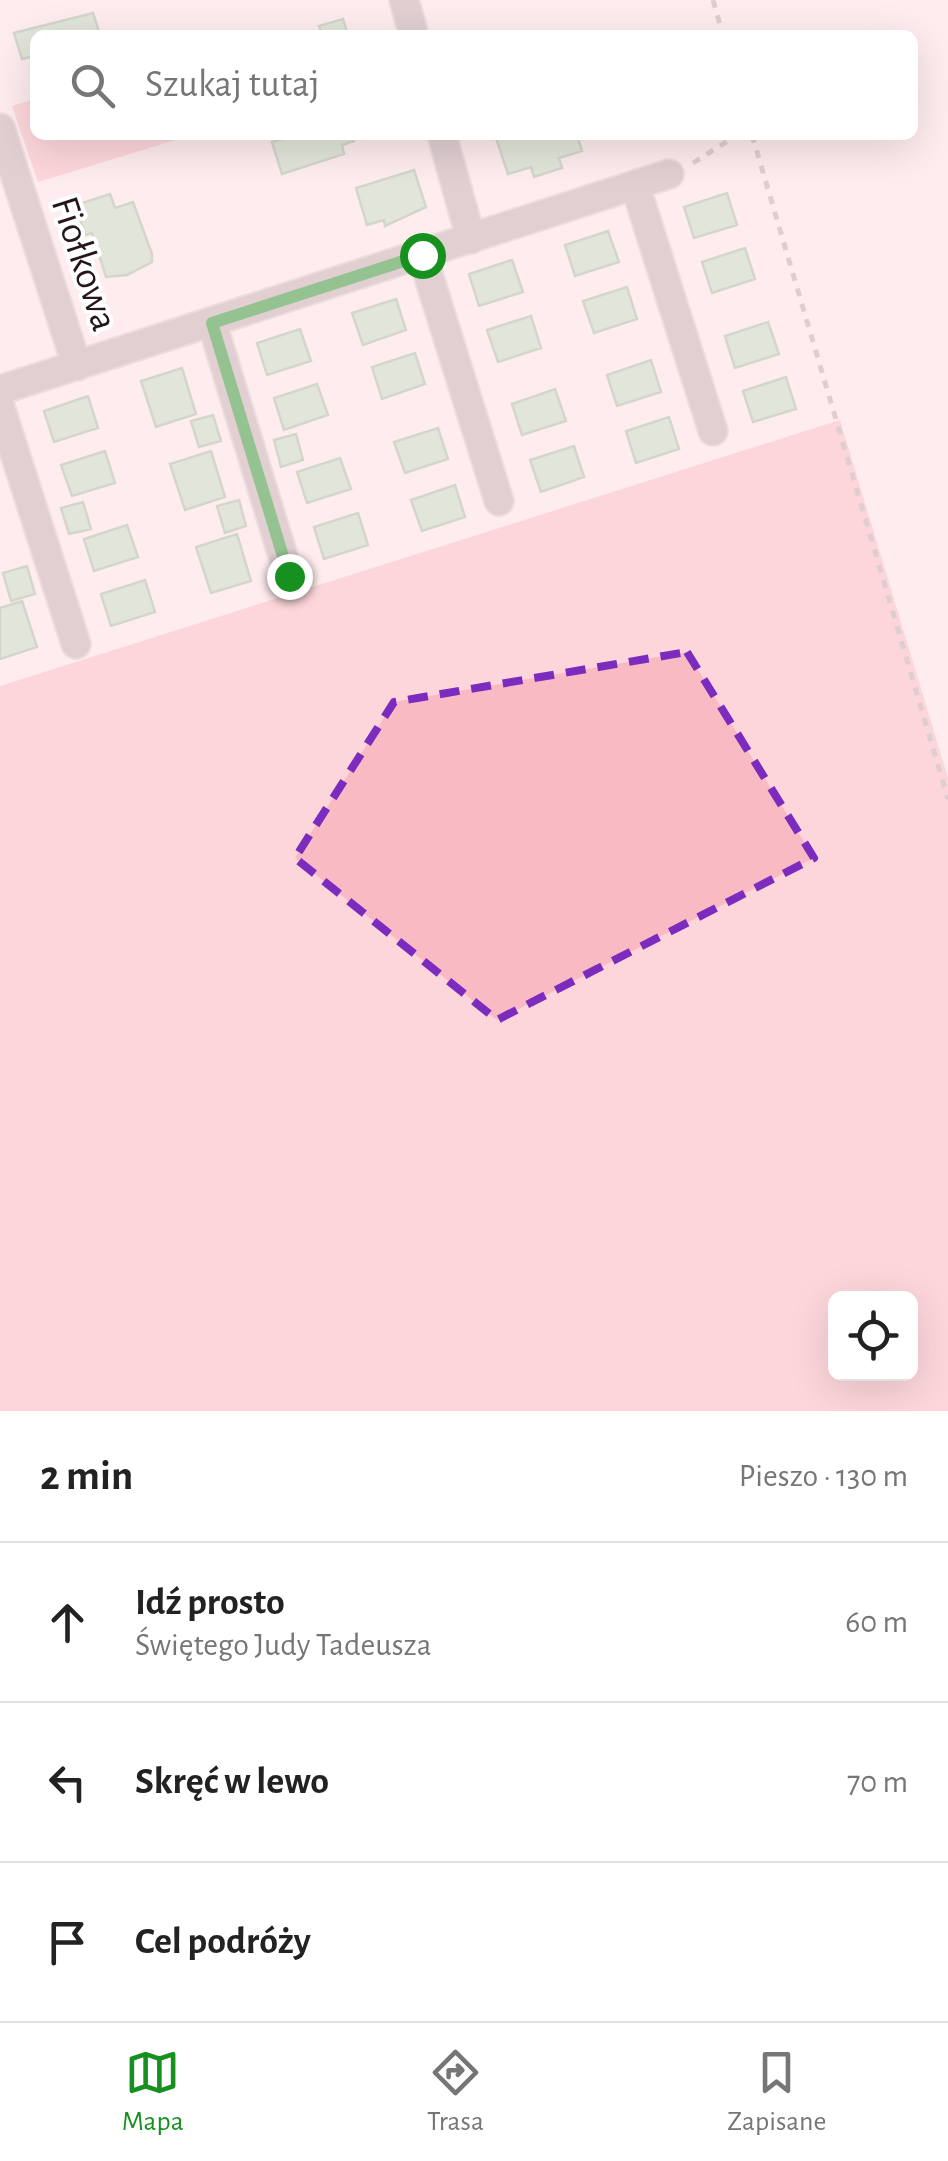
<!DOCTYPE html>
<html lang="pl">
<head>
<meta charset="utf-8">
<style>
	body { margin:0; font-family:"Alegreya Sans",sans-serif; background:#f6f6f6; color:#222 }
	.controls { position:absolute; right:30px; bottom:30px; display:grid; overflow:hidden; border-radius:15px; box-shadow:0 10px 40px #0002 }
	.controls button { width:90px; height:90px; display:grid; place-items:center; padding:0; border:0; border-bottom:2px solid #e0e0e0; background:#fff; color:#222; font:50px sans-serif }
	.stop { position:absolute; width:30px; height:30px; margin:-22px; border:8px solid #16911f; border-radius:50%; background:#fff }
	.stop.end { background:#16911f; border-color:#fff; box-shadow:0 2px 10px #0008 }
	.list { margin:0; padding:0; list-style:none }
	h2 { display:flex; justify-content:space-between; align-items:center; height:130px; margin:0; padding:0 40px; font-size:42px }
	h2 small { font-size:32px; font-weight:400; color:#767676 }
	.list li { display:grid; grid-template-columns:65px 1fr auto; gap:30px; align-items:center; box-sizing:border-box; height:160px; padding:0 40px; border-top:2px solid #e0e0e0 }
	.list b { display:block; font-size:38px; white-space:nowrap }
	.list p { margin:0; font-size:32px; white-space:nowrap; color:#767676 }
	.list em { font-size:32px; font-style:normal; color:#767676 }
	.icon { flex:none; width:55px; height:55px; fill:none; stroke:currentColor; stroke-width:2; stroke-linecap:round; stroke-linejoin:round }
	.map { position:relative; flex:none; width:948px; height:1411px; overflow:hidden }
	.search { position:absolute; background:#fff; box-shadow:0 10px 40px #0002; left:30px; right:30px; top:30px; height:110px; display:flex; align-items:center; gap:25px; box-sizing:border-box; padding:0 35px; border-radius:15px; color:#767676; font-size:38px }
	.sheet { height:610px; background:#fff }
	nav { display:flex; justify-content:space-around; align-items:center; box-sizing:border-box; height:140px; border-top:2px solid #e0e0e0; background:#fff; font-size:28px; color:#767676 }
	nav a { display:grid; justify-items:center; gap:5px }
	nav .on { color:#16911f }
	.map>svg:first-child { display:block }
</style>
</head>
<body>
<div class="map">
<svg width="948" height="1411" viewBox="0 0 948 1411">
	<rect width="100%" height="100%" fill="#feecee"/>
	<path fill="#fabac4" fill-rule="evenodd" d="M35,99V135H192L38,182L12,106Z
		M840,420L948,778V1411H0V686ZM910,1298V1374H836V1298Z"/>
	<path fill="#c0dbbe" stroke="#a1bb9f" stroke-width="2.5" d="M93,13L100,35H35V56L22,59L14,33Z
		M343,19L348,35H318L322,34L319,26Z
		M295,135H352L354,141L342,145L344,154L282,174L272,142Z
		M505,135H577L582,151L559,158L562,168L534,177L531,167L508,174L496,138Z
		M414,170L426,207L385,226L384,220L367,225L356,188Z
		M727,193L737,225L694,238L684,207Z
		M110,194L115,208L133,202L152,254V262L127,275L106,277L92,233L85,235L76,205Z
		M608,231L619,262L575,276L565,245Z
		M745,248L755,279L712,293L702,262Z
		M512,260L523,292L479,306L469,274Z
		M627,287L637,319L594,333L583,301Z
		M396,299L406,330L363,345L352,313Z
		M531,316L541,348L498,362L487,330Z
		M768,322L779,354L735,368L725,336Z
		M300,329L311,361L267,375L257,343Z
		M415,353L425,384L382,399L372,367Z
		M651,360L661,392L617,406L607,375Z
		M182,368L196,414L156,427L141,381Z
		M786,377L796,409L753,422L743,391Z
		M317,384L328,415L284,430L274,398Z
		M555,389L566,421L522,435L512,404Z
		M88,396L98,428L54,442L44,411Z
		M213,415L221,441L199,447L191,421Z
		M669,417L679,449L636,463L626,431Z
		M438,428L448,459L405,473L394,442Z
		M296,434L303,460L281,467L274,440Z
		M574,446L584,477L541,492L530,460Z
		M105,451L115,483L72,496L61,465Z
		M211,451L225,497L185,510L170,464Z
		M340,458L351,489L307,503L297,472Z
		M455,485L465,517L422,531L411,500Z
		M239,500L246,526L225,533L217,506Z
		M83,502L91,529L69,534L61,508Z
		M358,513L368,545L324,559L314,527Z
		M127,525L138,557L94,571L84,539Z
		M237,534L251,581L211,593L196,547Z
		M27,566L35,594L11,601L3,573Z
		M145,580L155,612L111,626L101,594Z
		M22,601L37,647L0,659V608Z"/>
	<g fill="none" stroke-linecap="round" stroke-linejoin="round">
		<g stroke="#dbcacc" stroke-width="32">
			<path id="minor" d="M404,0L414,35
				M0,128L77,366
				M442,135L471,239
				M635,185L713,431
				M422,255L499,501
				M212,323L289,576
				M0,390L669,174
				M0,407L76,644"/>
		</g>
		<path stroke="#baa9ac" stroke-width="5" stroke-dasharray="8 8" stroke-linecap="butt" d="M713,0L723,35
			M752,135L948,799
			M693,163L737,135"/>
		<use href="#minor" stroke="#bfacaf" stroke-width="28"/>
	</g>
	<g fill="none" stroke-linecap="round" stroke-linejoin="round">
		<path stroke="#16911f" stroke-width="12" d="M289,576L212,323L422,255"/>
	</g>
	<path d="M0 0H948V1411H0ZM687,652L814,858L497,1020L295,858L394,702Z" fill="#feecee" fill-opacity=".55" fill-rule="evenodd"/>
	<path fill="none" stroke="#7b2cbf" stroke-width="8" stroke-dasharray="20 12" stroke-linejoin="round" d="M687,652L814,858L497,1020L295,858L394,702Z"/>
	<g text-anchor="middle" stroke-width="8" stroke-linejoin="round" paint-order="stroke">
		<g font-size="40" fill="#251619" stroke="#fff">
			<text transform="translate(86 263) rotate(72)" y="14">Fiołkowa</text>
		</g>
	</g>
</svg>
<div class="controls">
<button><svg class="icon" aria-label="locate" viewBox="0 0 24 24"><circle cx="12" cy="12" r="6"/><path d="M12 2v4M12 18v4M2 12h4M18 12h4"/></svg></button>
</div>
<div class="stop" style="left:422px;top:255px"></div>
<div class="stop end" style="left:289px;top:576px"></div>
<div class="search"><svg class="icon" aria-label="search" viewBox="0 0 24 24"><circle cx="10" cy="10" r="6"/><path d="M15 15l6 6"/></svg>Szukaj tutaj</div>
</div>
<section class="sheet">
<h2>2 min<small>Pieszo · 130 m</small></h2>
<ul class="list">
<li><svg class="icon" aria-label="ahead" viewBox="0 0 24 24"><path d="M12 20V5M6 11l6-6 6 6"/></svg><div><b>Idź prosto</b><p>Świętego Judy Tadeusza</p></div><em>60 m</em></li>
<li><svg class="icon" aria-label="left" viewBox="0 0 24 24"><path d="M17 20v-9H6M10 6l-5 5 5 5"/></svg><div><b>Skręć w lewo</b></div><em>70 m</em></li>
<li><svg class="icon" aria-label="arrive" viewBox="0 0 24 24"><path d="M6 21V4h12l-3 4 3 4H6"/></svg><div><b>Cel podróży</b></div></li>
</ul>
</section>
<nav>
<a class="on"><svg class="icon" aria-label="map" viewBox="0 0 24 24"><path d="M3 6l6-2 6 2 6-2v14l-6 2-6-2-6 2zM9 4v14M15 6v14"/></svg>Mapa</a>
<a><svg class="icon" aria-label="directions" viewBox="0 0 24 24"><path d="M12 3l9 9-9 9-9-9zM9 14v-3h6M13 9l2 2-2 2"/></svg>Trasa</a>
<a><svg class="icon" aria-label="saved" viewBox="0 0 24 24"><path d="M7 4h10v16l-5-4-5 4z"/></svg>Zapisane</a>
</nav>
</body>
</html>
